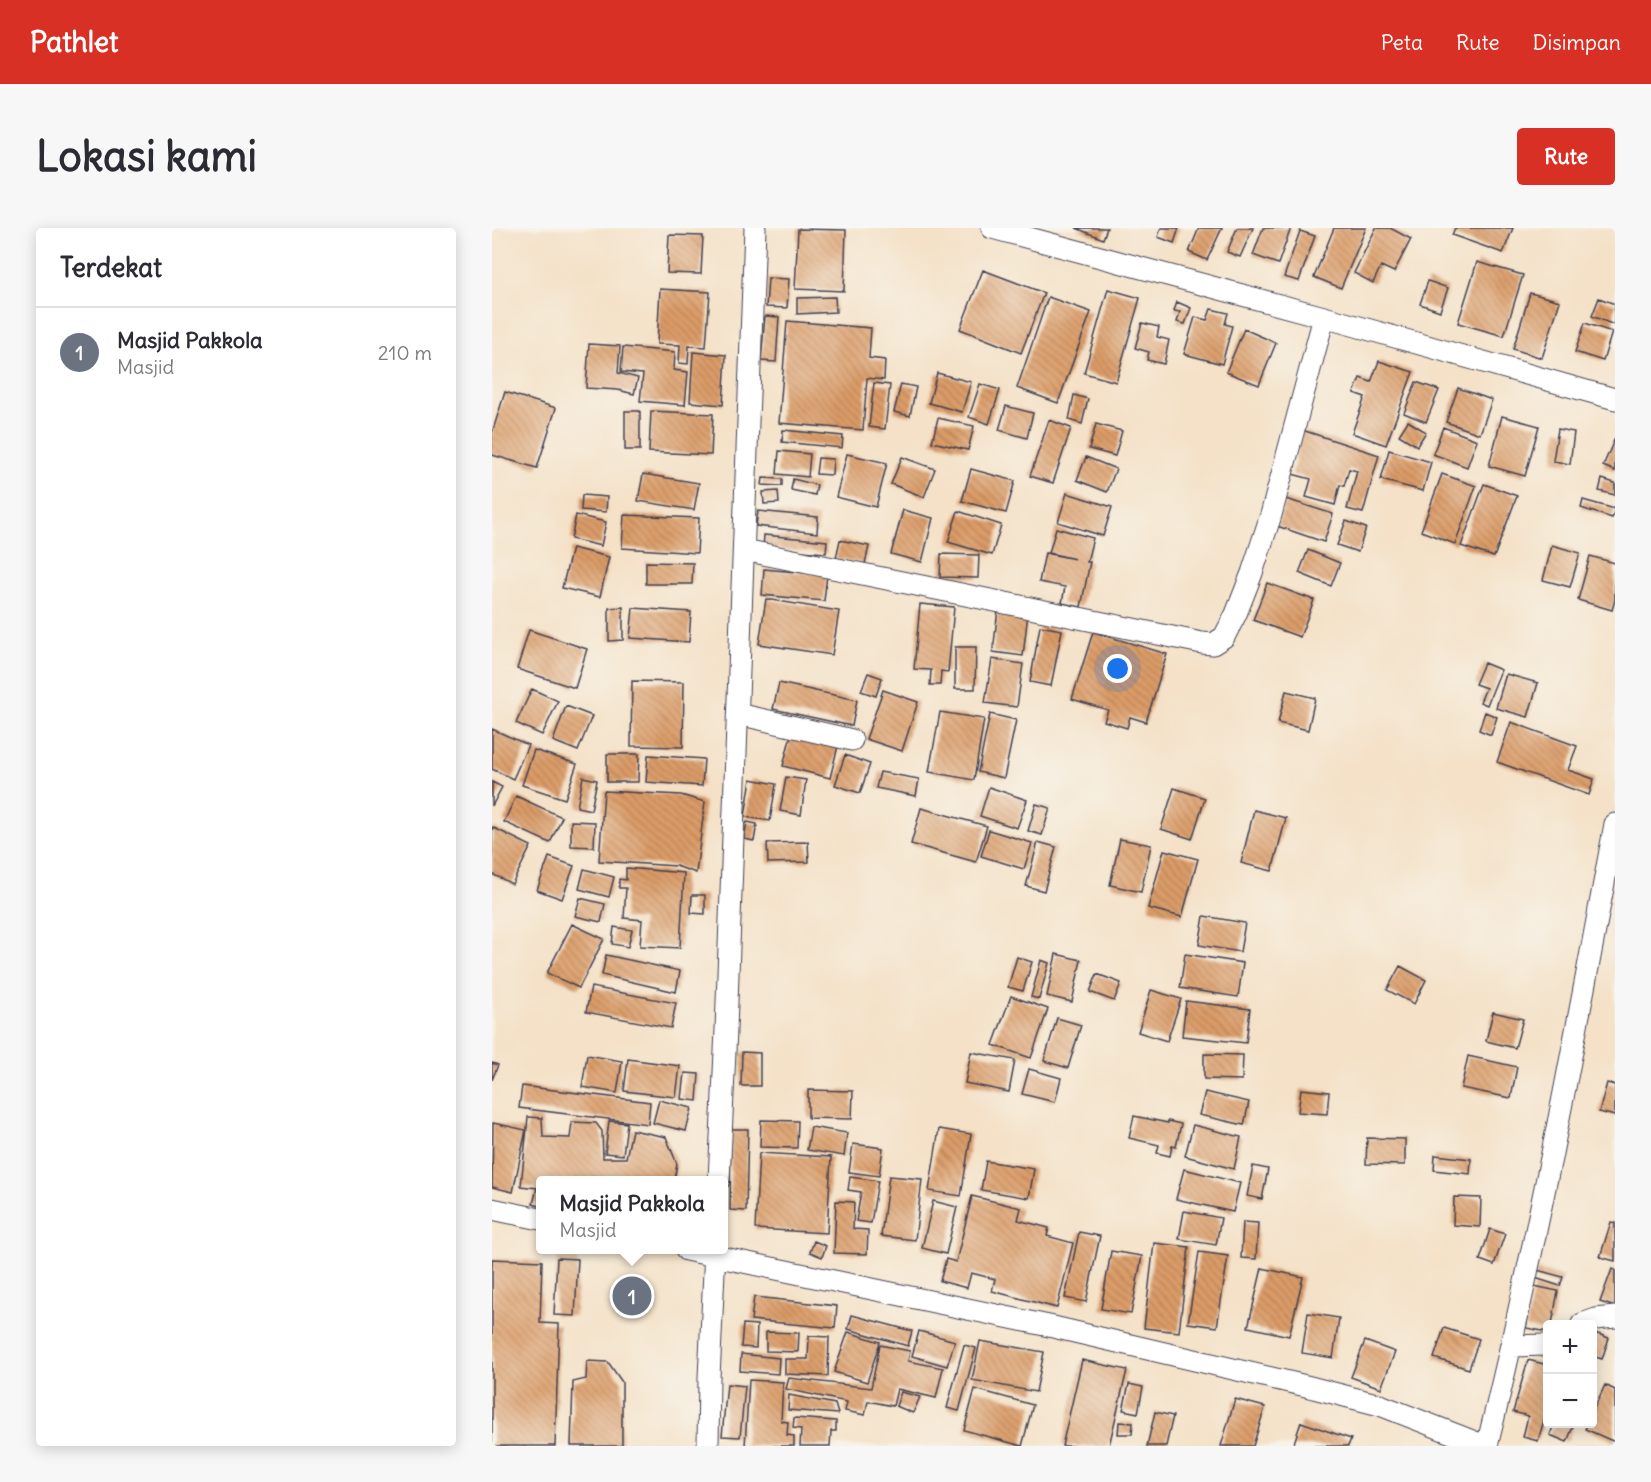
<!DOCTYPE html>
<html lang="id">
<head>
<meta charset="utf-8">
<style>
	body { margin:0; font-family:Delius,sans-serif; background:#f7f7f7; color:#2b2b33 }
	.controls { position:absolute; right:18px; bottom:18px; display:grid; overflow:hidden; border-radius:6px; box-shadow:0 3px 15px #0003 }
	.controls button { width:54px; height:54px; display:grid; place-items:center; padding:0; border:0; border-bottom:2px solid #e1e1e2; background:#fff; color:#2b2b33; font:30px sans-serif }
	.you { position:absolute; left:626px; top:441px; width:21px; height:21px; margin:-15px; border:4px solid #fff; border-radius:50%; background:#1a73e8; box-shadow:0 0 0 9px #1a73e833 }
	.badge { display:grid; place-items:center; width:39px; height:39px; border-radius:50%; background:#d93025; color:#fff; font-size:20px; font-weight:700 }
	.pin { position:absolute; translate:-50% -50%; border:3px solid #fff; box-shadow:0 2px 6px #0006 }
	.popup { position:absolute; left:44px; top:948px; width:192px; height:78px; box-sizing:border-box; display:grid; place-content:center; border-radius:6px; background:#fff; filter:drop-shadow(0 2px 4px #0005); font-size:20px; white-space:nowrap; color:#7c7c81 }
	.popup b { font-size:22px; color:#2b2b33 }
	.popup::after { content:''; position:absolute; left:50%; top:100%; margin-left:-12px; border:12px solid transparent; border-top-color:#fff }
	.list { margin:0; padding:0; list-style:none }
	h2 { display:flex; justify-content:space-between; align-items:center; height:78px; margin:0; padding:0 24px; font-size:26px }
	h2 small { font-size:20px; font-weight:400; color:#7c7c81 }
	.list li { display:grid; grid-template-columns:39px 1fr auto; gap:18px; align-items:center; box-sizing:border-box; height:90px; padding:0 24px; border-top:2px solid #e1e1e2 }
	.list b { display:block; font-size:22px; white-space:nowrap }
	.list p { margin:0; font-size:20px; white-space:nowrap; color:#7c7c81 }
	.list em { font-size:20px; font-style:normal; color:#7c7c81 }
	.map { position:relative; flex:none; width:1123px; height:1218px; overflow:hidden; border-radius:6px }
	header { display:flex; align-items:center; gap:36px; box-sizing:border-box; height:84px; padding:0 30px; background:#d93025; color:#fff }
	header strong { font-size:28px }
	nav { display:flex; gap:33px; margin-inline-start:auto; font-size:21px }
	.intro { display:flex; align-items:center; justify-content:space-between; box-sizing:border-box; height:144px; padding:0 36px }
	h1 { margin:0; font-size:42px }
	.button { padding:15px 27px; border-radius:6px; background:#d93025; color:#fff; font-size:21px; font-weight:700 }
	main { display:flex; gap:36px; padding:0 36px }
	aside { flex:1; background:#fff; border-radius:6px; box-shadow:0 3px 15px #0003 }
	.map>svg:first-child { display:block }
</style>
</head>
<body>
<header>
<strong>Pathlet</strong>
<nav><a>Peta</a><a>Rute</a><a>Disimpan</a></nav>
</header>
<div class="intro"><h1>Lokasi kami</h1><a class="button">Rute</a></div>
<main>
<aside>
<h2>Terdekat<small></small></h2>
<ul class="list">
<li><span class="badge" style="background:#6b7280">1</span><div><b>Masjid Pakkola</b><p>Masjid</p></div><em>210 m</em></li>
</ul>
</aside>
<div class="map">
<svg width="1123" height="1218" viewBox="0 0 1123 1218">
	<defs>
		<pattern id="building-back-hatch" width="6" height="6" patternUnits="userSpaceOnUse" patternTransform="scale(1.5)"><rect width="6" height="6" fill="#dc9c67"/><path d="M-1 5l2 2M0 0l6 6M5-1l2 2" fill="none" stroke="#b27f56"/></pattern>
	</defs>
	<rect width="100%" height="100%" fill="#f7f3e8"/>
	<filter id="ink" filterUnits="userSpaceOnUse"><feTurbulence type="fractalNoise" baseFrequency=".0167" numOctaves="2"/><feDisplacementMap in="SourceGraphic" scale="12" xChannelSelector="R" yChannelSelector="G"/><feConvolveMatrix kernelMatrix="1 2 1 2 8 2 1 2 1" color-interpolation-filters="sRGB"/></filter>
	<filter id="wash" filterUnits="userSpaceOnUse"><feTurbulence type="fractalNoise" baseFrequency=".008" numOctaves="4" result="noise"/><feDisplacementMap in="SourceGraphic" scale="24" xChannelSelector="R" yChannelSelector="G"/><feGaussianBlur stdDeviation="1.35" result="paint"/><feColorMatrix in="noise" values="0 0 0 0 0 0 0 0 0 0 0 0 0 0 0 0 0 1.4 0 .05"/><feComposite in="paint" operator="in"/></filter>
	<g filter="url(#wash)">
		<rect width="100%" height="100%" fill="#f4e1c7"/>
		<g id="blocks">
			<path fill="url(#building-back-hatch)" d="M584,0H615L611,11Z
				M669,0H687L682,15L666,9Z
				M707,0H730L715,32L697,24Z
				M745,0H761L748,29L735,24Z
				M771,0H799L786,36L761,27Z
				M842,0H874L849,60L822,49Z
				M884,0H898L919,11L902,44L889,38L881,55L862,45Z
				M963,0H1021L1011,25L960,7Z
				M306,1L354,2L352,63L303,61Z
				M808,3L823,8L807,53L792,49Z
				M177,7L211,8L209,46L175,45Z
				M985,34L1031,47L1012,108L966,95Z
				M491,42L552,65L529,125L468,101Z
				M276,50L297,51L295,80L274,79Z
				M936,53L956,60L948,83L928,76Z
				M168,61L218,64L214,119L197,118L196,136L187,135L188,117L165,116Z
				M616,61L648,70L624,154L592,145Z
				M1038,65L1068,73L1050,130L1021,121Z
				M343,69L344,84L305,86V70Z
				M556,69L599,84L566,175L525,160Z
				M1107,70L1123,76L1122,97L1100,88Z
				M685,74L699,80L693,96L685,94L688,84L682,83Z
				M719,81L736,85L733,96L740,98L730,136L692,126L703,89L715,92Z
				M273,88L287,89L284,134L269,133Z
				M295,93L379,100L377,130L393,132L392,152L375,150L371,202L287,195Z
				M650,95L667,99L665,109L677,112L672,136L655,132L657,124L643,120Z
				M1093,95L1120,104L1111,133L1083,124Z
				M752,101L784,115L767,157L734,144Z
				M97,116L128,118L126,145L146,150L142,166L126,162L94,160Z
				M131,119L183,124L182,142L196,144L193,177L148,173L151,146L129,144Z
				M201,124L234,127L231,177L198,174Z
				M887,133L921,144L894,217L860,205L873,169L862,165L868,150L879,154Z
				M445,145L479,154L470,184L437,175Z
				M924,154L947,162L934,194L912,185Z
				M382,155L398,157L393,201L377,199Z
				M409,156L424,159L418,188L402,184Z
				M488,156L508,162L497,196L477,189Z
				M966,160L1000,172L988,206L954,194Z
				M13,164L64,180L45,240L0,227V205Z
				M582,167L596,171L590,196L577,192Z
				M514,178L541,185L535,210L507,202Z
				M133,183H148V222H133Z
				M159,183L221,186L219,227L157,224Z
				M1010,188L1047,198L1033,248L997,238Z
				M446,190L482,198L476,222L440,214Z
				M557,192L579,200L561,255L538,248Z
				M916,193L934,204L925,218L907,207Z
				M604,196L630,203L623,228L597,221Z
				M951,199L985,212L975,239L941,226Z
				M1066,201L1082,204L1078,236L1061,233Z
				M291,202L351,208L350,220L290,214Z
				M810,202L887,227L871,285L855,281L865,243L857,241L852,258L848,257L843,277L814,269L819,251L800,246Z
				M1123,210V243L1111,238Z
				M897,222L939,234L931,263L889,252Z
				M287,223L318,226L316,249L285,246Z
				M355,226L395,235L384,279L344,269Z
				M410,229L443,241L432,269L399,256Z
				M594,229L624,241L615,264L585,252Z
				M326,230L341,231L340,247L324,246Z
				M479,241L523,253L514,285L470,273Z
				M151,246L207,255L202,282L146,273Z
				M950,246L984,258L963,316L929,303Z
				M271,250L290,251V258L270,257Z
				M301,251L325,257L323,267L299,262Z
				M1110,251L1123,255V267L1107,263Z
				M992,256L1025,268L1002,329L969,318Z
				M286,263L287,275L272,276L271,264Z
				M575,265L620,279L611,308L566,294Z
				M90,267L115,269L114,284L89,282Z
				M794,271L841,286L832,314L785,298Z
				M1091,272L1123,281L1120,290L1089,280Z
				M411,282L441,290L430,334L399,326Z
				M266,283L326,289L325,305L264,298Z
				M466,283L509,297L500,327L456,314Z
				M84,287L114,294L109,318L79,311Z
				M132,287L207,290L205,325L130,320Z
				M854,293L874,300L866,324L845,317Z
				M564,300L601,310L595,334H598L589,379L570,375L573,359L547,354L553,325L583,331L557,325Z
				M272,307L335,313L334,325L271,320Z
				M348,312L377,318L373,336L344,330Z
				M1060,317L1088,325L1078,359L1051,352Z
				M80,320L117,329L108,369L70,360Z
				M816,322L848,335L839,358L807,345Z
				M449,326L487,327L486,350L448,349Z
				M1098,328L1123,335V372L1120,382L1086,372Z
				M154,334L201,335L200,356H154Z
				M272,341L335,347L332,373L270,367Z
				M775,355L822,372L808,409L761,392Z
				M274,371L347,383L340,427L267,416Z
				M428,376L462,379L456,444L449,443L448,457H438L439,442L422,441Z
				M131,379V412L117,413V380Z
				M141,380L199,384L197,414L138,410Z
				M506,381L536,385L531,428L501,424Z
				M548,398L570,402L559,458L538,454Z
				M37,402L95,421L83,460L25,441Z
				M601,404L675,426L654,494L638,489L635,500L612,493L616,482L580,471Z
				M463,419H484L483,461H463Z
				M500,431L531,436L525,479L493,475Z
				M992,435L1009,442L995,477L988,474L994,460L983,456Z
				M376,445L390,450L384,468L369,463Z
				M1014,446L1046,455L1036,489L1004,480Z
				M140,453L192,454L191,519L139,518Z
				M287,455L365,472L360,498L281,481Z
				M40,461L66,473L50,507L24,495Z
				M391,462L426,474L410,523L374,511Z
				M794,463L823,470L816,502L786,495Z
				M74,478L100,488L86,523L61,513Z
				M448,484L492,491L482,552L437,544Z
				M993,484L1005,489L999,507L987,502Z
				M498,486L524,492L512,550L486,544Z
				M1019,494L1085,518L1076,542L1102,551L1097,567L1005,534Z
				M0,501L36,517L21,551L0,541Z
				M300,503L347,514L338,550L291,538Z
				M42,522L85,536L73,571L30,557Z
				M115,526H147L146,554H115Z
				M156,527L212,531L210,558L154,554Z
				M353,527L378,536L368,565L343,557Z
				M388,544L427,551L424,568L384,560Z
				M91,549L105,552L99,582L85,579Z
				M294,549L314,552L309,587L288,583Z
				M259,551L284,556L278,593L253,589Z
				M0,554L10,559L0,578Z
				M497,559L535,572L525,600L488,588Z
				M682,560L713,570L700,611L669,601Z
				M112,563L189,567L213,574L204,645L184,638L107,633Z
				M24,568L70,589L58,615L12,594Z
				M544,576L558,580L550,607L536,603Z
				M429,580L495,598L484,634L419,616Z
				M762,582L794,590L780,643L749,635Z
				M79,593L103,594L102,619L79,618Z
				M255,594L265,596L262,613L252,611Z
				M0,599L39,618L20,656L0,646Z
				M497,602L540,615L532,641L489,628Z
				M628,611L659,617L649,664L618,657Z
				M316,614L317,634L276,635L275,615Z
				M546,614L564,619L552,663L534,658Z
				M672,622L706,631L690,689L656,680Z
				M57,629L82,638L70,671L45,662Z
				M134,640L192,645L188,720L148,718L150,692L132,690L134,660H127V651L134,652Z
				M92,641L122,649L117,669L87,661Z
				M200,667H213V686L199,685Z
				M88,670L113,676L109,694L83,688Z
				M712,688L753,695L748,724L707,717Z
				M80,696L112,711L87,760L55,745Z
				M122,699L140,702L136,719L120,716Z
				M564,726L589,732L580,774L555,768Z
				M693,726L751,735L746,769L688,760Z
				M114,727L188,743L184,764L110,747Z
				M525,729L540,734L531,763L516,759Z
				M549,732L557,735L547,771L539,769Z
				M908,738L934,752L922,776L895,762Z
				M605,746L629,755L622,773L598,764Z
				M99,759L184,775L179,800L94,784Z
				M659,762L689,771L675,813L646,804Z
				M519,768L556,781L539,830L501,817Z
				M694,773L758,781L754,815L690,808Z
				M1001,784L1031,791L1023,820L994,813Z
				M565,790L589,797L576,840L552,833Z
				M250,824L268,825V858H249Z
				M479,824L523,832L517,864L473,855Z
				M712,826L751,827L750,852L712,851Z
				M95,827L130,833L125,865L90,859Z
				M976,828L1025,839L1019,870L969,860Z
				M136,831L188,838L184,869L132,863Z
				M0,835L6,837L0,852Z
				M537,841L569,850L563,874L530,866Z
				M193,845L207,846L205,873L190,871Z
				M1115,855L1123,857V888L1107,884Z
				M30,858L158,874L156,896L27,880Z
				M809,861L837,864L835,886L806,884Z
				M316,862L361,863L360,891L316,890Z
				M713,864L757,874L752,897L707,887Z
				M167,872L200,880L194,903L161,895Z
				M642,888L676,895V893L689,896L684,919L680,918L678,928L665,925L667,917L637,910Z
				M36,889L50,890L51,909L78,910L80,894L104,895L110,903L111,930H134L140,902L174,909L185,936L182,952H48V978L41,976L45,960L29,958Z
				M269,892L306,893L305,920L268,919Z
				M117,893L135,895L131,927L113,925Z
				M1,895L34,902L21,964L0,959Z
				M701,897L749,909L742,941L693,928Z
				M319,899L355,905L352,928L315,922Z
				M239,901H256L254,983L238,982Z
				M447,901L479,906L469,968L437,963Z
				M875,910L913,911V937L874,936Z
				M361,916L391,920L387,948L357,944Z
				M267,925L339,929L335,1005L263,1001Z
				M943,927L979,931L978,946L942,942Z
				M494,933L542,941L537,970L489,962Z
				M761,938L776,941L770,971L755,968Z
				M692,941L748,955L741,984L684,971Z
				M397,948L430,951L423,1012L389,1008Z
				M358,949L386,953L379,995L364,993L369,964L356,962Z
				M480,968L529,980L526,992L557,1000L555,1008L581,1015L565,1080L500,1063L503,1051L479,1045L475,1060L448,1053L454,1031L464,1034Z
				M962,969L989,970L988,999L961,997Z
				M344,973L362,974L361,1001L376,1002L375,1026L342,1025Z
				M441,973L465,979L454,1026L430,1020Z
				M692,983L729,990L724,1017L687,1011Z
				M751,994L766,995L764,1031L749,1030Z
				M1119,994L1123,995V1033L1108,1029Z
				M998,1001L1013,1006L1002,1037L988,1032Z
				M587,1004L608,1008L594,1074L573,1070Z
				M322,1013L334,1018L330,1029L318,1024Z
				M662,1015L697,1019L687,1104L652,1100Z
				M619,1023L650,1028L639,1086L609,1081Z
				M707,1024L736,1028L725,1099L696,1095Z
				M65,1030L86,1031L83,1088L62,1087Z
				M0,1031L50,1033L48,1095L67,1096L63,1218H0Z
				M770,1040L811,1049L797,1108L756,1099Z
				M1120,1041L1123,1042V1079L1108,1074Z
				M1045,1042L1071,1049L1068,1058L1043,1050Z
				M1042,1058L1066,1063L1060,1096H1056V1104L1034,1100Z
				M262,1069L345,1078L343,1100L259,1092Z
				M816,1085L847,1090L841,1130L810,1125Z
				M360,1087L420,1103L416,1118L356,1101Z
				M251,1096L265,1097L264,1120L249,1119Z
				M952,1100L987,1111L977,1141L942,1130Z
				M427,1103L463,1113L455,1138L420,1128Z
				M274,1104L307,1105L306,1124L274,1123Z
				M356,1104L388,1114L375,1154L342,1144Z
				M1100,1104L1117,1110L1110,1131L1100,1128Z
				M317,1108L337,1109L336,1148L293,1146V1131H316Z
				M488,1113L552,1124L544,1164L480,1152Z
				M873,1113L903,1124L889,1160L859,1149Z
				M388,1117L418,1123L416,1133L451,1140L444,1170L405,1161L401,1178L376,1173L373,1187L353,1183L355,1174L294,1161L297,1150L379,1160Z
				M472,1117L484,1120L467,1183L455,1180Z
				M249,1126L287,1130L286,1146L248,1143Z
				M590,1132L635,1142L617,1218H570Z
				M1036,1132L1056,1137V1178L1046,1213L1031,1209L1036,1188L1021,1184Z
				M95,1133L116,1134L130,1154V1218H79L81,1154L94,1151Z
				M257,1152L291,1154L289,1193L296,1194L295,1207L302,1208V1218H253Z
				M235,1156L253,1158L248,1209L230,1208Z
				M637,1156L651,1159L646,1185L631,1182Z
				M1113,1157L1123,1162V1214L1093,1201L1096,1196H1100V1185Z
				M483,1161L541,1177L530,1218L472,1202Z
				M409,1164L428,1169L421,1185L404,1178Z
				M297,1167L343,1176L346,1186L296,1182Z
				M743,1171L773,1179L761,1218H729Z
				M663,1184L681,1188L674,1218H655Z
				M302,1190L344,1193V1203H339L338,1218H308L309,1201L301,1200Z
				M627,1194L641,1195L640,1206H626Z
				M809,1194L859,1211L856,1218H801Z
				M1062,1196H1082L1075,1214L1058,1207Z"/>
		</g>
	</g>
	<g filter="url(#ink)">
		<use href="#blocks" fill-opacity="0" stroke="#423f50" stroke-width="1.5"/>
		<g fill="none" stroke-linecap="round" stroke-linejoin="round">
			<g stroke="#423f50" stroke-width="23">
				<path id="street" d="M500,0L832,89L1123,171
					M252,322L710,415L721,416L732,409L744,386L760,345L779,287L832,89
					M246,486L360,512
					M227,952L234,802L263,0
					M0,981L48,991
					M194,1022L557,1098L814,1158L888,1177L993,1218
					M1090,1096L1104,1091L1123,1089
					M1020,1118L1056,1117
					M216,1218L217,1150L223,1022
					M995,1218C1046,1012 1084,804 1123,596"/>
			</g>
			<use href="#street" stroke="#fff" stroke-width="21"/>
		</g>
	</g>
</svg>
<div class="controls">
<button>+</button>
<button>−</button>
</div>
<div class="you"></div>
<div class="pin badge" style="left:140px;top:1068px;background:#6b7280">1</div>
<div class="popup"><b>Masjid Pakkola</b>Masjid</div>
</div>
</main>
</body>
</html>
